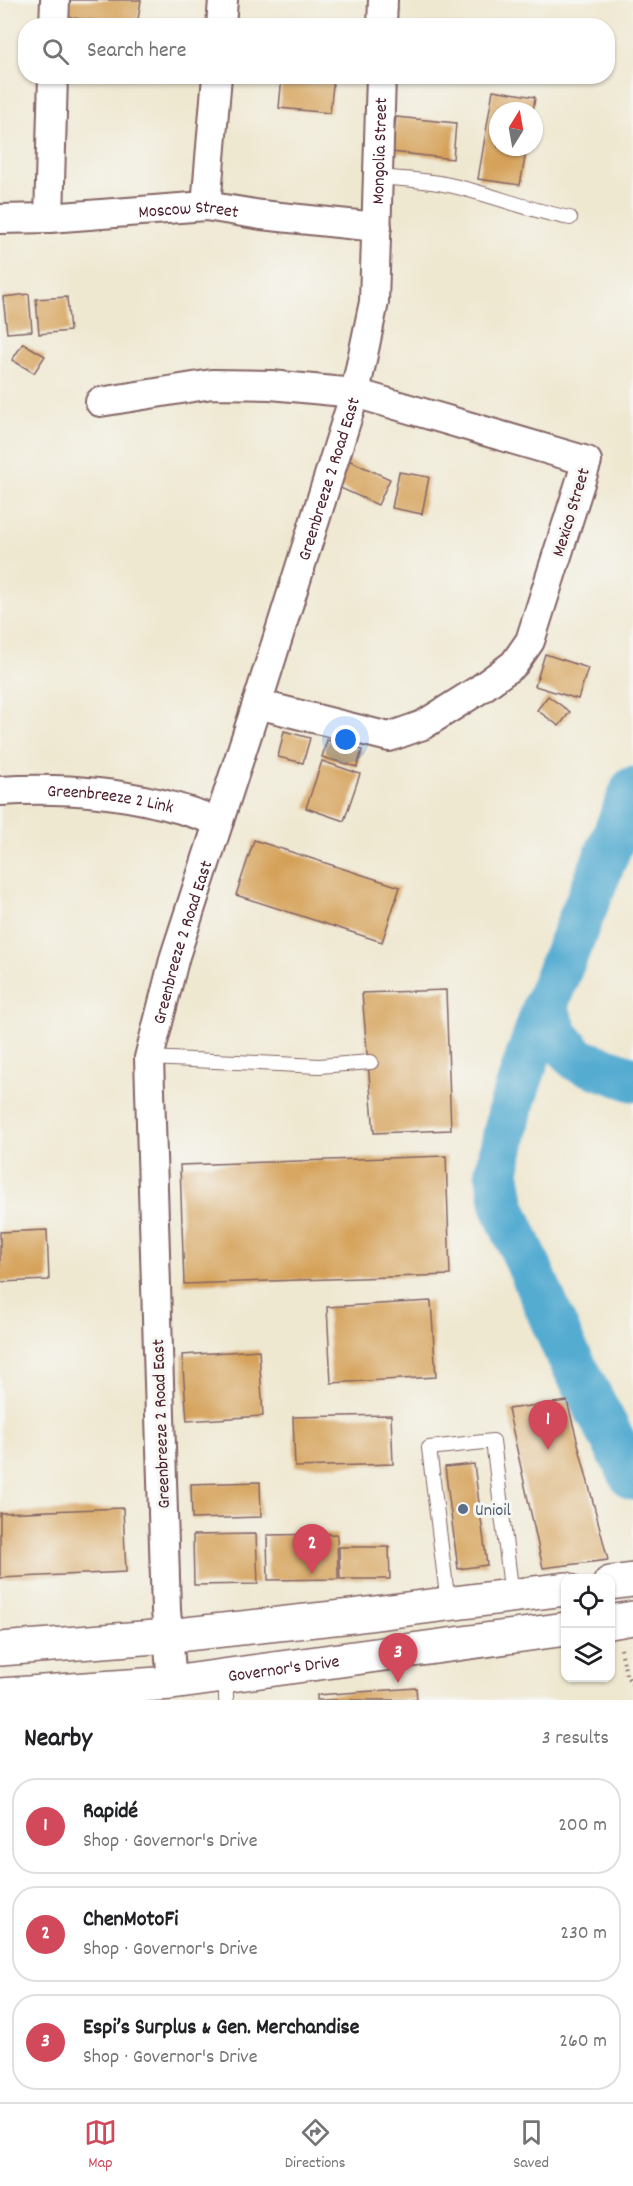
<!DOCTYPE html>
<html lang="en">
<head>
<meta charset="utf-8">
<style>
	body { margin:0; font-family:Dekko,sans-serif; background:#f6f6f6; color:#202124 }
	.controls { position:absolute; right:18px; bottom:18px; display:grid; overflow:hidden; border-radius:12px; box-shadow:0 2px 4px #0004 }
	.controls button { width:54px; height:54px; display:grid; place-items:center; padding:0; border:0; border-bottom:2px solid #e0e0e0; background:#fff; color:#202124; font:30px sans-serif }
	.compass { position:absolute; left:489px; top:102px; width:54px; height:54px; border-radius:50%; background:#fff; box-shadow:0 2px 4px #0004; rotate:11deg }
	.you { position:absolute; left:346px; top:740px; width:21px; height:21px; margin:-15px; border:4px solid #fff; border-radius:50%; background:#1a73e8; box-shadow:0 0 0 9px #1a73e833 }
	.badge { display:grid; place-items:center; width:39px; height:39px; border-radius:50%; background:#d1495b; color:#fff; font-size:20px; font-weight:700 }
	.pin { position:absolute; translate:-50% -50px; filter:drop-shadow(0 2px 3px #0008) }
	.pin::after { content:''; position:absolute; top:32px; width:21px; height:18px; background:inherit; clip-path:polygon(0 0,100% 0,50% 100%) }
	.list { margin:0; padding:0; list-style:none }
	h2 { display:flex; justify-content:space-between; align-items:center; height:78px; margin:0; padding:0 24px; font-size:26px }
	h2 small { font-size:20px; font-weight:400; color:#757577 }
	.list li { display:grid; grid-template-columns:39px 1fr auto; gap:18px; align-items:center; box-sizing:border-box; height:96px; margin:0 12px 12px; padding:0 12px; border:2px solid #e0e0e0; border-radius:24px }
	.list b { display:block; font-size:22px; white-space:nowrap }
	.list p { margin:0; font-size:20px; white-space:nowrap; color:#757577 }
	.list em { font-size:20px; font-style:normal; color:#757577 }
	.icon { flex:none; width:33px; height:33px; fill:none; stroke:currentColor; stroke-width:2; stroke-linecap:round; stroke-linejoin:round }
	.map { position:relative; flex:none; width:633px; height:1700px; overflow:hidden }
	.search { position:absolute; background:#fff; box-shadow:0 2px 4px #0004; left:18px; right:18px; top:18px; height:66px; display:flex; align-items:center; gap:15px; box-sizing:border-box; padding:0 21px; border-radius:24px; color:#757577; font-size:22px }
	.sheet { height:402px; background:#fff }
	nav { display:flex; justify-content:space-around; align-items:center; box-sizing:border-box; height:84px; border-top:2px solid #e0e0e0; background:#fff; font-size:16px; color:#757577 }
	nav a { display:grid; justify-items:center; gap:3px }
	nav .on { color:#d1495b }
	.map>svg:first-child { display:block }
</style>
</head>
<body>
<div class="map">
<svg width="633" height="1700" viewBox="0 0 633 1700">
	<rect width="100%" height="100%" fill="#f6f6f2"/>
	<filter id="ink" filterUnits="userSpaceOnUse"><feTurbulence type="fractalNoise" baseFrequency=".0167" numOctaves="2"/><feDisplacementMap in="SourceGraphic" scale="12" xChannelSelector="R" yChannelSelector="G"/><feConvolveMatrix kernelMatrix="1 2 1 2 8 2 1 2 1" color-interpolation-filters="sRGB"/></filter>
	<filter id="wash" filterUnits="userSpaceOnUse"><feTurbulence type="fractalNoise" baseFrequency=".008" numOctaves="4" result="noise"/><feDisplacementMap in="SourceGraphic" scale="24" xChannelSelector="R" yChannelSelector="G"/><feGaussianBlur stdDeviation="1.35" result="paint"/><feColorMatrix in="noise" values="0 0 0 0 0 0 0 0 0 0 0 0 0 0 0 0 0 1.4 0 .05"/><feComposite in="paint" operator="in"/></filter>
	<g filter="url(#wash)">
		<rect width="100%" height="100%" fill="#efe8d1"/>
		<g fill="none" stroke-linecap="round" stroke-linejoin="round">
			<path stroke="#54acd1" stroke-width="45" d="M633,789L545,1006L511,1107L497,1171L503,1206L564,1347L633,1478
				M545,1006L557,1036L578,1060L633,1079"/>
		</g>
		<g id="blocks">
			<path fill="#d5a159" d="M70,0H141L137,26H124L68,17Z
				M282,76H334L330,113L279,108Z
				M493,90L535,97L533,111H498V147H527L520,185L478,179Z
				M396,117L456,123L453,159L392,152Z
				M29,294L32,331L7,333L3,297Z
				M67,297L70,331L39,334L36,299Z
				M23,343L45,356L34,373L12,360Z
				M348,460L390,479L378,505L336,486Z
				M399,472L429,477L422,514L392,508Z
				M545,654L588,668L578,699L535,686Z
				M548,696L570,712L559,726L537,710Z
				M284,731L310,738L303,763L278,757Z
				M327,740L362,750L357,767L322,757Z
				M322,761L360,774L344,821L306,808Z
				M254,840L400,887L382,942L236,895Z
				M446,990L451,1130L374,1133L362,993Z
				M446,1156L450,1275L184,1284L180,1165Z
				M47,1230L49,1280L0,1282V1232Z
				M431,1301L436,1377L331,1383L327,1307Z
				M259,1350L263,1416L187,1421L182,1355Z
				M567,1401L608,1560L543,1568L508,1409Z
				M391,1415L393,1464L295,1467L293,1417Z
				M474,1464L487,1565L458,1569L445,1467Z
				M260,1482L261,1517L192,1519L191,1484Z
				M123,1508L126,1572L0,1578V1513Z
				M256,1534L258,1584L194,1585L193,1535Z
				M337,1534L338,1579L268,1580L267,1535Z
				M339,1547H389L390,1579H340Z
				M416,1688L417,1700H317V1695Z"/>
		</g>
	</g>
	<g filter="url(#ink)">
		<use href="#blocks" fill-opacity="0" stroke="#846565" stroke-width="1.5"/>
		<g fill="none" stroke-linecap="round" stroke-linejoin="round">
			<g stroke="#846565" stroke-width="16">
				<path id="service" d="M379,177C399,179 420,180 439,183C484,191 526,210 570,218
					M149,1058L319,1066L371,1062
					M448,1604L429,1448L493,1441L512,1596
					M226,1676V1700"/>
			</g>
			<g stroke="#846565" stroke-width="32">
				<g id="minor">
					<path d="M54,26L55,0"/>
					<path d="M221,26L223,0"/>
					<path d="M382,26L383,0"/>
					<path d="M206,206L217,76"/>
					<path d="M49,218L53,76"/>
					<path id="s1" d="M0,219L49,218L206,206L261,215L377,227"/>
					<path d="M100,402L212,384L271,385L355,393L587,461L530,641L514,664L480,689L423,725L389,737L257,704"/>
					<path id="s2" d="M0,791C51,788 106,791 157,803C178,807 198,815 219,821"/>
					<path id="s3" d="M172,1683L166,1610L149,1058L175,956L257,704L355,393L374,302L381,76"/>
				</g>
			</g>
			<g stroke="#846565" stroke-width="36">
				<g id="primary">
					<path d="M610,1583L633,1580"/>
					<path d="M610,1622L633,1618"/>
					<path d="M0,1649L168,1636L352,1616L566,1589"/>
					<path id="s4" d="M0,1695L172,1683L566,1629"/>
				</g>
			</g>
			<path stroke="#846565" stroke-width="4" stroke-dasharray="1.5 4.5" stroke-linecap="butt" d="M621,1649L626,1675L633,1685"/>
			<use href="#service" stroke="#fff" stroke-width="14"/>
			<use href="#minor" stroke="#fff" stroke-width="28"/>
			<use href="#primary" stroke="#fff" stroke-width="33"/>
		</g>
	</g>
	<circle fill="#5c6f8a" stroke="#f6f6f2" stroke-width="2" cx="463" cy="1509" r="6"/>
	<g text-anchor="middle" stroke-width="6" stroke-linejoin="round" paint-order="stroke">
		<g font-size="18" fill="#4a1f2b" stroke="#f6f6f2">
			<text dy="6" stroke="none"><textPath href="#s3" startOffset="1566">Mongolia Street</textPath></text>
			<text dy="6" stroke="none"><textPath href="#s1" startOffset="189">Moscow Street</textPath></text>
			<text dy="6" stroke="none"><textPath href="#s3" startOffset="1232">Greenbreeze 2 Road East</textPath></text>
			<text transform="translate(570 512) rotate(-73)" y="6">Mexico Street</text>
			<text dy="6" stroke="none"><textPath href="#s2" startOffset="111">Greenbreeze 2 Link</textPath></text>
			<text dy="6" stroke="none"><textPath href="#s3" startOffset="746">Greenbreeze 2 Road East</textPath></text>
			<text transform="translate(160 1424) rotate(-92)" y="6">Greenbreeze 2 Road East</text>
			<text dy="6" stroke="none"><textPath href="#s4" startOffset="285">Governor's Drive</textPath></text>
		</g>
		<g font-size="18" fill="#4e5e75" stroke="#f6f6f2" text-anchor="start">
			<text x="475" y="1515">Unioil</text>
		</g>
	</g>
</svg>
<div class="controls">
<button><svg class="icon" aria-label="locate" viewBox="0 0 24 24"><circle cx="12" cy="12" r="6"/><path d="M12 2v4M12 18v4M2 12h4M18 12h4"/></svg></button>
<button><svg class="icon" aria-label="layers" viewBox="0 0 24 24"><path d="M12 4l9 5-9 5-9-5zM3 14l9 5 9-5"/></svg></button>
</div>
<svg class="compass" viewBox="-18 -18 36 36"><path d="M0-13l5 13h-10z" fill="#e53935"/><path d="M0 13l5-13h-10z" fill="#757577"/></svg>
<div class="you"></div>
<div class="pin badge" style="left:548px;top:1450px">1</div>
<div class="pin badge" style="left:312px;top:1574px">2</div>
<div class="pin badge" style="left:398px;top:1683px">3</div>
<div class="search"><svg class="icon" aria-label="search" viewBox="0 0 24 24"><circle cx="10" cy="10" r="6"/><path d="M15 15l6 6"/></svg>Search here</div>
</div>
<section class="sheet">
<h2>Nearby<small>3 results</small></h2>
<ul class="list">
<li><span class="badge">1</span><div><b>Rapidé</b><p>Shop · Governor's Drive</p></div><em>200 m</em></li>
<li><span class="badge">2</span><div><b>ChenMotoFi</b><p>Shop · Governor's Drive</p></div><em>230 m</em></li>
<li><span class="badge">3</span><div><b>Espi’s Surplus &amp; Gen. Merchandise</b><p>Shop · Governor's Drive</p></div><em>260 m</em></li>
</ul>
</section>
<nav>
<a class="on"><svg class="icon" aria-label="map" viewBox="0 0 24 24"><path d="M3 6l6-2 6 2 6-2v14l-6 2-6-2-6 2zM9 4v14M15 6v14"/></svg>Map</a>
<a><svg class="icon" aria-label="directions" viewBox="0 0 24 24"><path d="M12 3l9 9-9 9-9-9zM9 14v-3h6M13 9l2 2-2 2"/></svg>Directions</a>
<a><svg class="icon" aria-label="saved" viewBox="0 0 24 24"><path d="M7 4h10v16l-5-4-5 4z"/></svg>Saved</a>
</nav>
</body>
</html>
